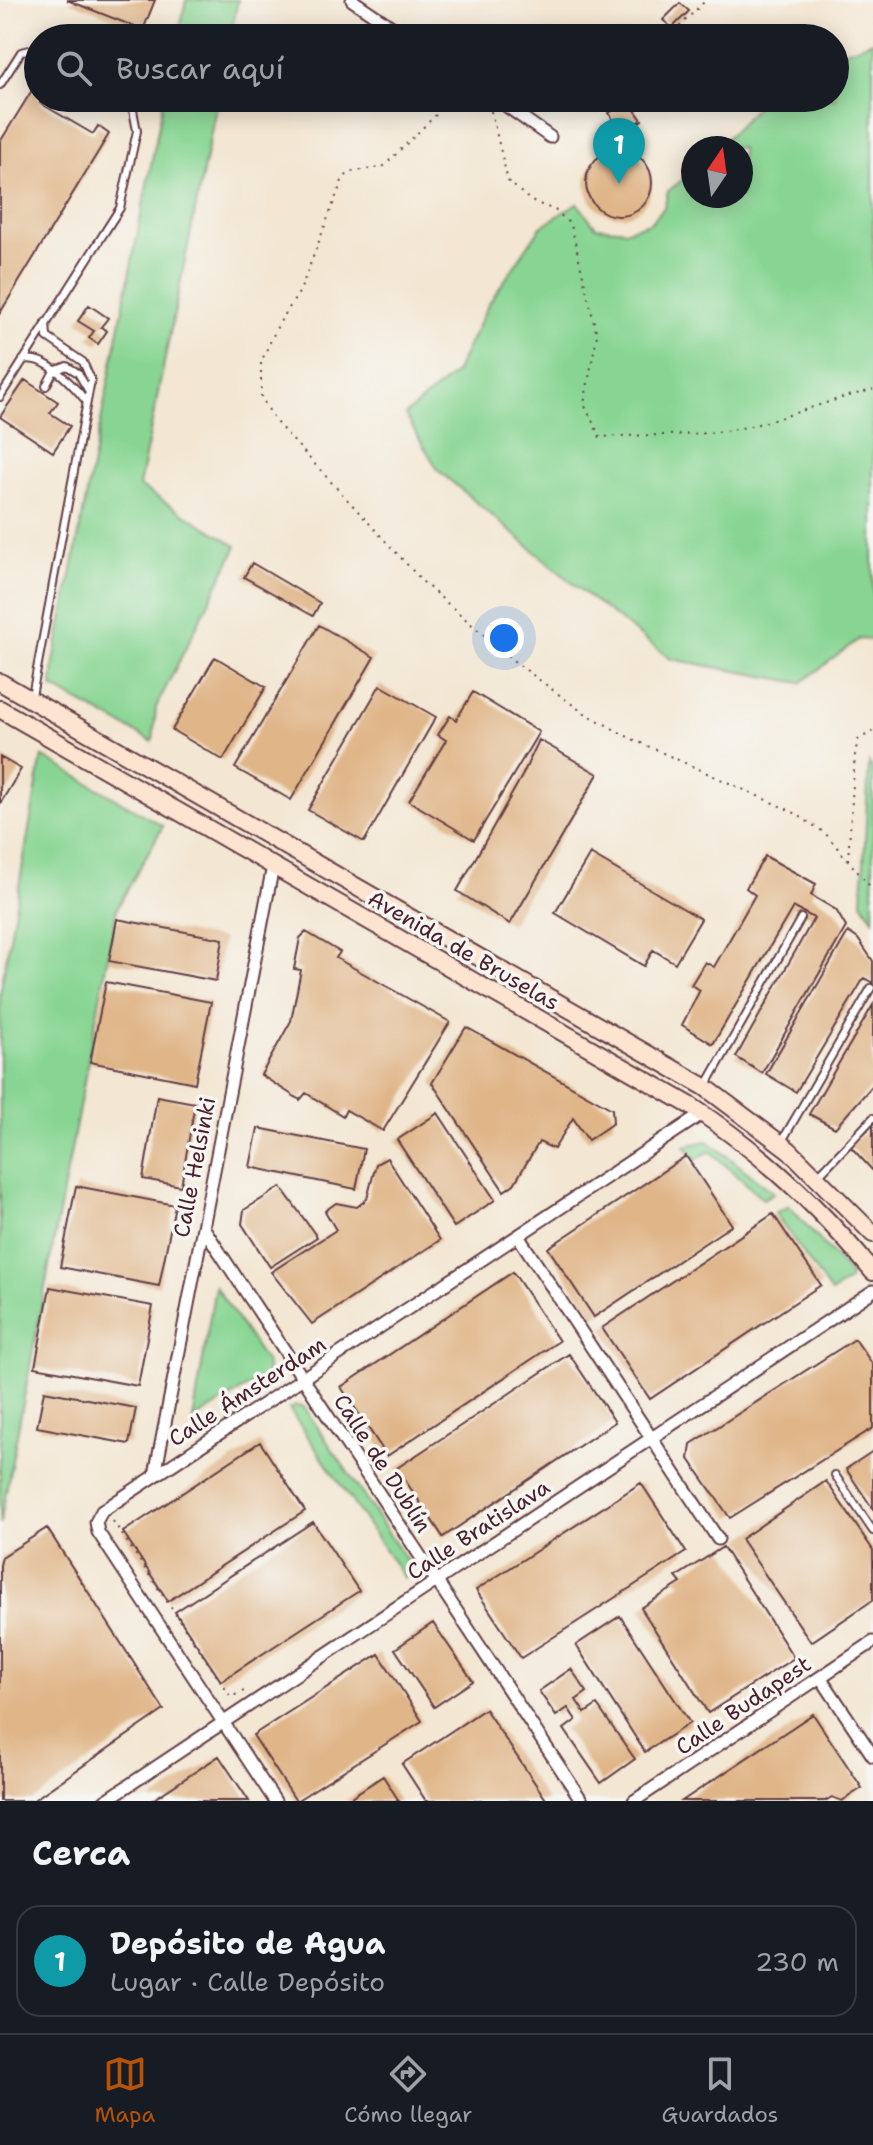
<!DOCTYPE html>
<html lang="es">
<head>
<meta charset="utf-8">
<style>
	body { margin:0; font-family:"Shantell Sans",sans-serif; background:#20242c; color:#f1f3f6 }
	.compass { position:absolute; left:681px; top:136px; width:72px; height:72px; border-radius:50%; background:#171b24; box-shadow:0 4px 20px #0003; rotate:13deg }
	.you { position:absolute; left:504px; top:638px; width:28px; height:28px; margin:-20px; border:6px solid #fff; border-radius:50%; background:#1a73e8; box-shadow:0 0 0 12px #1a73e833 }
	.badge { display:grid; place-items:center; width:52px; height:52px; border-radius:50%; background:#b45309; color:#fff; font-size:26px; font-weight:700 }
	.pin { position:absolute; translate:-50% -66px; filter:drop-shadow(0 2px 4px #0008) }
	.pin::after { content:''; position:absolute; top:42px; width:28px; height:24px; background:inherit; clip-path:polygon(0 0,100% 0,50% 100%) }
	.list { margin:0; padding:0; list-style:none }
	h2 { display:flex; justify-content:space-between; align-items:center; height:104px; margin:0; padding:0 32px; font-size:34px }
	h2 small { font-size:26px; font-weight:400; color:#9ea1a6 }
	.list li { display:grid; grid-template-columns:52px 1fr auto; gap:24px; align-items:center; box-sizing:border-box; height:112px; margin:0 16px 16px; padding:0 16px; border:2px solid #363941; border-radius:24px }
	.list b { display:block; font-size:30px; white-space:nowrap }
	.list p { margin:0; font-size:26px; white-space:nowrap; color:#9ea1a6 }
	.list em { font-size:26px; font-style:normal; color:#9ea1a6 }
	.icon { flex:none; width:44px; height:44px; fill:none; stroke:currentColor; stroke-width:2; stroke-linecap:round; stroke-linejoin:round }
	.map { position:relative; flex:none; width:873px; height:1801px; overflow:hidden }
	.search { position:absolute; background:#171b24; box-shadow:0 4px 20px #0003; left:24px; right:24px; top:24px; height:88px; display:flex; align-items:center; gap:20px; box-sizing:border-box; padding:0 28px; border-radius:44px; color:#9ea1a6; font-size:30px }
	.sheet { height:232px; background:#171b24 }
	nav { display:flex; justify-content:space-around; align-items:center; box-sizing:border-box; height:112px; border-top:2px solid #363941; background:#171b24; font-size:22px; color:#9ea1a6 }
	nav a { display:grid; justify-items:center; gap:4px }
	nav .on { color:#b45309 }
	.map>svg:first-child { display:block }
</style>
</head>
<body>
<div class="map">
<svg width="873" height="1801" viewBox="0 0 873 1801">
	<rect width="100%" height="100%" fill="#f6f6f2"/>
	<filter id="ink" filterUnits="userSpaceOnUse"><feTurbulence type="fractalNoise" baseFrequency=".0125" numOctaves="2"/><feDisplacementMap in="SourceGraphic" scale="16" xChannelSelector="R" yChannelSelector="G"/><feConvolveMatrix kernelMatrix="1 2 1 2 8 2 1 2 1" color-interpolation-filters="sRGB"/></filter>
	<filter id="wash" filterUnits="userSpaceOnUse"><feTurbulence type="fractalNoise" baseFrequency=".006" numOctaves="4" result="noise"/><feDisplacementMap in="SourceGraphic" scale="32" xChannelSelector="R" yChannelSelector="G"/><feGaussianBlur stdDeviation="1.8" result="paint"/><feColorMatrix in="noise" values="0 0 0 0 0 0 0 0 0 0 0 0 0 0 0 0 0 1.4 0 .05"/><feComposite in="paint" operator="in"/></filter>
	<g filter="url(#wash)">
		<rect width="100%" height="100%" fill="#f3e6d2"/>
		<path fill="#88d593" stroke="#697a5f" stroke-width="2" d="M186,0H238L230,38H178Z
			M873,41V640L859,639L801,683L671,659L589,597L439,471L405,415L455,373L488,305L541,227L577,203L596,227L627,230L650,223L664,208L668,191L693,172V196H741V148H717L765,98H835V55Z
			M164,98H218L139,486L237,546L156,707L153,742L52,687L54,662Z
			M42,756L163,826L117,908L0,1524V994Z
			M869,763L873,769V919L862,902Z
			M707,1141H708L774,1193L763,1199L710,1151L696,1160L685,1146Z
			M789,1206L850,1274L849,1280L831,1293L775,1213Z
			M215,1286L267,1364V1375L193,1420Z
			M296,1406L304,1407L411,1567L404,1578L289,1409Z"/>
		<g id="blocks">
			<path fill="#e0b689" d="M67,0H155L143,30Z
				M680,3L689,11L672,28L663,20Z
				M34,87L38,89V98H43L40,103L93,134L98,126L109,134L0,313V142Z
				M628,100L642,120L622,133L609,113Z
				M586 183a33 33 0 1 1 66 0a33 33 0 1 1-66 0Z
				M89,305L108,318L101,327L107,331L98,344L89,338L94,331L78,321Z
				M25,380L58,402L50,413L70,426L53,452L0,417Z
				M252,563L320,603L313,616L244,577Z
				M319,625L374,657L291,800L235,768Z
				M215,657L266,687L223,760L172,730Z
				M380,685L436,717L364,842L308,810Z
				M473,692L539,732L474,840L409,801L446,740L438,735L450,716L456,720Z
				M539,740L598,774L510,924L457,891L522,776Z
				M0,757L21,769L0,804Z
				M590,854L701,919L675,963L653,950L644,966L555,913Z
				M765,856L816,884L811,895L836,910L846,927L762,1073L736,1057L814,918L793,907L713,1044L682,1025L700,990L691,985L705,962L714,967L755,895L746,888Z
				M117,919L223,939L216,981L109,961Z
				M306,932L340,952L336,958L450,1022L383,1131L346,1110L343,1116L306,1093L300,1100L261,1075L291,1021L301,970L294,969L300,938Z
				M848,932L858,939L873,961V983L864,978L796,1092L766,1074Z
				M106,982L211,1002L195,1083L90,1062Z
				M873,1005V1085L835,1128L809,1114Z
				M466,1027L612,1109L613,1123L588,1140L573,1118L554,1149L539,1142L514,1184L504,1191L432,1083Z
				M157,1096L195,1103L181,1186L143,1179Z
				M438,1113L495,1200L454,1227L397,1140Z
				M873,1125V1171L850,1146Z
				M258,1128L364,1149L356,1189L250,1167Z
				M686,1156L732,1225L594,1317L548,1248Z
				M387,1158L440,1240L312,1324L271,1272L336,1230L325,1211L336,1203L357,1207L367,1199L376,1164Z
				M76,1186L175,1205L159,1286L60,1267Z
				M281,1187L317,1237L270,1267L242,1224L244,1210Z
				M773,1214L821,1285L650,1399L602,1328Z
				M513,1272L559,1341L387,1456L341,1387Z
				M50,1287L153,1306L138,1386L35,1367Z
				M855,1339L873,1365V1428L730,1518L689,1459L691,1444Z
				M569,1354L615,1422L443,1537L397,1468Z
				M44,1391L136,1408L129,1444L37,1427Z
				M260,1442L305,1511L168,1601L123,1532Z
				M873,1451V1509L846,1469Z
				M826,1481L873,1550V1600L811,1642L741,1539Z
				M641,1483L686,1552L521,1658L476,1590Z
				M313,1522L359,1591L221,1681L175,1612Z
				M47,1528L164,1710L32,1801H0V1565L2,1557Z
				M723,1547L794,1658L708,1713L641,1608L681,1583L676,1577Z
				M620,1616L690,1723L645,1752L576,1645Z
				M433,1623L473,1681L434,1707L395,1649Z
				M379,1654L422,1721L296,1801L253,1735Z
				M571,1669L587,1692L576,1700L585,1713L597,1705L635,1759L601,1783L564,1729L576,1720L568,1708L556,1716L539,1691Z
				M485,1709L547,1801H426L402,1764Z
				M813,1714L862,1788L842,1801L832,1797L825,1801H682Z
				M219,1756L249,1801H151Z
				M383,1776L399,1801H345Z"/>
		</g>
	</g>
	<g filter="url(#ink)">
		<use href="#blocks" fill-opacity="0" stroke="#633d44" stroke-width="2"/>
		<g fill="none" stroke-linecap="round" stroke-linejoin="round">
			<g stroke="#633d44" stroke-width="10">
				<path id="service" d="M0,85L21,52L38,48
					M23,360C46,354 74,386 87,402
					M46,386L54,371L67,366L78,373L88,390
					M0,397L120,208L137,131L133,110L122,98
					M32,696L91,380L83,362L47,337L46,322
					M706,1086L801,918
					M782,1141L871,988
					M818,1176L873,1118
					M835,1475L873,1531"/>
			</g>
			<g stroke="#633d44" stroke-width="15">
				<path id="minor" d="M352,0L408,38
					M495,98L550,137
					M203,1227L582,1801
					M518,1236L718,1539
					M155,1475L273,866
					M821,1678L873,1756
					M105,1801L873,1291
					M275,1801L98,1532L96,1522L102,1511L702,1114
					M634,1801L873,1642"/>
			</g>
			<g stroke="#633d44" stroke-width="20">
				<path id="secondary" d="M0,682L705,1087L789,1150L873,1234
					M0,709L691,1106C761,1152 820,1207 873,1272"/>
			</g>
			<path stroke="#633d44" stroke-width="2" stroke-dasharray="2 6" stroke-linecap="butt" d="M668,38L706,0
				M453,98L383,167L349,172L342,181L300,291L278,325L261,362V397L276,422L425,584L514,661L581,711L630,738L793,812L825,833L873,890
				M491,111L508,181L531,201L555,210L571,225L597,335L584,404L600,437C644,434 693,437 736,429C783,420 826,400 873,390
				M848,860L855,754L858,740L873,731
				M113,1521L231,1697L244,1691"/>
			<use href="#service" stroke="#fff" stroke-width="6"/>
			<use href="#minor" stroke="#fff" stroke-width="11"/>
			<use href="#secondary" stroke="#fde4d1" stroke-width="16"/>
		</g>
	</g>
	<g text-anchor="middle" stroke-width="7" stroke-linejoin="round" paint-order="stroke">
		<g font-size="22" fill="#4a1f2b" stroke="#f6f6f2">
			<text transform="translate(464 950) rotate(30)" y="8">Avenida de Bruselas</text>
			<text transform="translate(194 1167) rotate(-79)" y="8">Calle Helsinki</text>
			<text transform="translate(247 1391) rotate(-33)" y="8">Calle Ámsterdam</text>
			<text transform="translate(383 1463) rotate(57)" y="8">Calle de Dublín</text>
			<text transform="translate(478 1529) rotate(-33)" y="8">Calle Bratislava</text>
			<text transform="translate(743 1705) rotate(-34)" y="8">Calle Budapest</text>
		</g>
	</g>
</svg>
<svg class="compass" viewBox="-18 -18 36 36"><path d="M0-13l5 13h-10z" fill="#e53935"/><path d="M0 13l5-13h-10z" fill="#9ea1a6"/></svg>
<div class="you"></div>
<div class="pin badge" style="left:619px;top:184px;background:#0f9aa8">1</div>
<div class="search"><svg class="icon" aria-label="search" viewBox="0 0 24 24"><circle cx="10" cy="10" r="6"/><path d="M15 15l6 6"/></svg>Buscar aquí</div>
</div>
<section class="sheet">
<h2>Cerca<small></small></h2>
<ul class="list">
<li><span class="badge" style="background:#0f9aa8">1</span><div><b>Depósito de Agua</b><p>Lugar · Calle Depósito</p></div><em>230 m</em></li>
</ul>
</section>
<nav>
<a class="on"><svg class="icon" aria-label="map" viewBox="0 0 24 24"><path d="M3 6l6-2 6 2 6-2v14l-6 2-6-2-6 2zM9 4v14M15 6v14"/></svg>Mapa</a>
<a><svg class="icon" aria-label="directions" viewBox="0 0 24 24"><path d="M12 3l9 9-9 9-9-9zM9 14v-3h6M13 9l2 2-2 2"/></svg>Cómo llegar</a>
<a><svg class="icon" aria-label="saved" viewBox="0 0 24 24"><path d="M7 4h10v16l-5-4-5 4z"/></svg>Guardados</a>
</nav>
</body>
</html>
